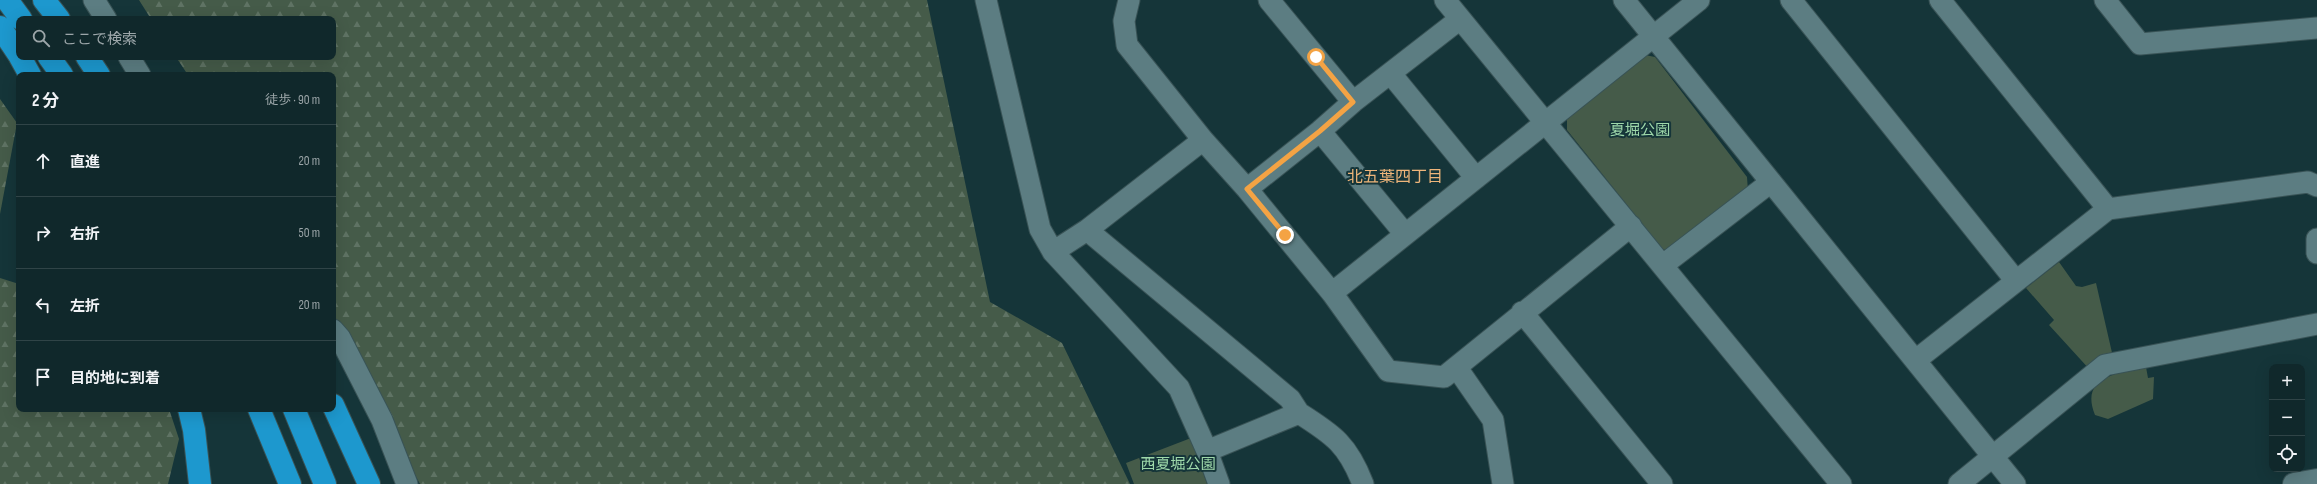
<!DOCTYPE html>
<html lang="ja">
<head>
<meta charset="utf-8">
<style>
	body { margin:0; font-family:"Sofia Sans Condensed","Noto Sans JP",sans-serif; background:#193033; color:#f1f3f6 }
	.controls { position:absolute; right:12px; bottom:12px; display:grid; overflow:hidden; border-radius:8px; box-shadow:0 4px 16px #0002 }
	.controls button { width:36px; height:36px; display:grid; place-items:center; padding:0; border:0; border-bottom:1px solid #304447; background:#10282b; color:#f1f3f6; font:20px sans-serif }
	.stop { position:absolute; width:12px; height:12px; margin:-9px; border:3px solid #f4a344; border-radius:50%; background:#fff }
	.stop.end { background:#f4a344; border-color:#fff; box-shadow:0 1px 4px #0008 }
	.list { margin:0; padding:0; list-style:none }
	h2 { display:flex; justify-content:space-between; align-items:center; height:52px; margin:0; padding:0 16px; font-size:17px }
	h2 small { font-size:13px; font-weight:400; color:#9ca6a9 }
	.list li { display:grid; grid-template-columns:26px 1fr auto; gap:12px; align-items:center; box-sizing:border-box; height:72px; padding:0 16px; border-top:1px solid #304447 }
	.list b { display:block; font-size:15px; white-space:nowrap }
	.list em { font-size:13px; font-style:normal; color:#9ca6a9 }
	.icon { flex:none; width:22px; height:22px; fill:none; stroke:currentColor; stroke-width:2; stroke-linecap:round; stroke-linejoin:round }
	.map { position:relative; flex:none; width:2317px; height:484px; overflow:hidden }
	.search { position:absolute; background:#10282b; box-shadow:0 4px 16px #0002; left:16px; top:16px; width:320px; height:44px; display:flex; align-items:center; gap:10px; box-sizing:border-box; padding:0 14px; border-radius:8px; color:#9ca6a9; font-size:15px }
	.panel { position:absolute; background:#10282b; box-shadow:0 4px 16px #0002; left:16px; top:72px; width:320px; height:340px; border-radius:8px }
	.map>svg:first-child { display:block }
</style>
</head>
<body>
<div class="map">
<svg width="2317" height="484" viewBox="0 0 2317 484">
	<defs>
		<pattern id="forest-firs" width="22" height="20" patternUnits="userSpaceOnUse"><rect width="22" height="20" fill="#455b49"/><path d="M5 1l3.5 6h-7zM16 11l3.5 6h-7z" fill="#5f7364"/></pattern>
	</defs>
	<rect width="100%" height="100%" fill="#153539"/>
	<path fill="#455b49" d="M1640,54L1655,57L1747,177L1748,191L1675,248L1663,250L1567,130V116Z
		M2059,262L2076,286L2082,287L2096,283L2113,357L2091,371L2049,325L2054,320L2026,288Z
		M2146,367L2148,378L2154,377L2153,399L2108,419L2095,415C2079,376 2119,373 2146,367Z
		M1191,438L1207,484H1134L1126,463Z"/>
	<path fill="url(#forest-firs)" d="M139,0H927L990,302L1062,343L1130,484H420L333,325V75H188L176,57H333V19H151Z
		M0,99L17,123L0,214Z
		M0,278L19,284V409H169L179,439L168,484H0Z"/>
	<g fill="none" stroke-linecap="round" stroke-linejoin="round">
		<g stroke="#395356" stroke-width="23">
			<path id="minor" d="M94,0L106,19
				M986,0L1040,229L1053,252L1179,388L1207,451L1219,484
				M1129,0L1124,21L1127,45L1203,140L1247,189L1332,293L1388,371L1444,377L1631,226
				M1269,0L1353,102
				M1445,0L1841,484
				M1624,0L2015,484
				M1791,0L2016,281
				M1940,0L2108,209
				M2105,0L2140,44L2317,28
				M129,57L140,75
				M1391,74L1476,178
				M1320,131L1405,234
				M1247,189L1320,131L1353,102L1460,19
				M1087,230L1290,399L1299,413
				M2317,239V253
				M1053,252L1087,230L1203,140
				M1663,265L1771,182
				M1332,293L1699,0
				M1522,312L1662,484
				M333,330L340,338L382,420L407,484
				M1916,360L2108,209L2308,182L2317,186
				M1457,368L1493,420L1503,484
				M1207,451L1299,413C1334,435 1348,445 1363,484
				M1959,484L2105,365L2317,324"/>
		</g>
		<g stroke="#395356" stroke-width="24">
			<path id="tertiary" d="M2294,484L2317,480"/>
		</g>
		<g stroke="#395356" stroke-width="24">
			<path id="motorway" d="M7,0L21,19
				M44,0L59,19
				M0,27L19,55
				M20,57L30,75
				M49,57L62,75
				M87,57L99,75
				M333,405L369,484
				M189,409L194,430L200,484
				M259,409L290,484
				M294,409L325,484"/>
		</g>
		<use href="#minor" stroke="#5c7d82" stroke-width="21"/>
		<use href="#tertiary" stroke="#5c7d82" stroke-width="22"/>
		<use href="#motorway" stroke="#1d98ce" stroke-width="22"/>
	</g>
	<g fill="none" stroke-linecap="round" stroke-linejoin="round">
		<path stroke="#f4a344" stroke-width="5" d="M1285,235L1247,189L1320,131L1353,102L1316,57"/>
	</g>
	<g text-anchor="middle" stroke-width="4" stroke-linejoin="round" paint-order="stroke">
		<g font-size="15" fill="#9ed8aa" stroke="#153539">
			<text x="1640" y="135">夏堀公園</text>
			<text x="1178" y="469">西夏堀公園</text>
		</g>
		<g font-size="16" fill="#eeb57a" stroke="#153539">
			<text x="1395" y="182">北五葉四丁目</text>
		</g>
	</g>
</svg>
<div class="controls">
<button>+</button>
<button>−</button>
<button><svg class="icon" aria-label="locate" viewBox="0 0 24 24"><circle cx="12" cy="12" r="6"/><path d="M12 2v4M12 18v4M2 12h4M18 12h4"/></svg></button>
</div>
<div class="stop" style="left:1316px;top:57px"></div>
<div class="stop end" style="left:1285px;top:235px"></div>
<div class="search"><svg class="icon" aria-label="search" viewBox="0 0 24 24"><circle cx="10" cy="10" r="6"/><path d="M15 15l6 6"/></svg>ここで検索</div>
<section class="panel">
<h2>2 分<small>徒歩 · 90 m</small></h2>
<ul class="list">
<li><svg class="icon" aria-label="ahead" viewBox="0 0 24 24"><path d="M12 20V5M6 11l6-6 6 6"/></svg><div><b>直進</b></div><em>20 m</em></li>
<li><svg class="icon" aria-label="right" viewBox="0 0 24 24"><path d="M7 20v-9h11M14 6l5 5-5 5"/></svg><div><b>右折</b></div><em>50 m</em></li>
<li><svg class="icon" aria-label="left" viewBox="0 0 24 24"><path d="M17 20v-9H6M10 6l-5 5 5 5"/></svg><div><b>左折</b></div><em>20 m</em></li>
<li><svg class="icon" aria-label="arrive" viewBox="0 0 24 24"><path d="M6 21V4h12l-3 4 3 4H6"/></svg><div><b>目的地に到着</b></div></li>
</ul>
</section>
</div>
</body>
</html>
